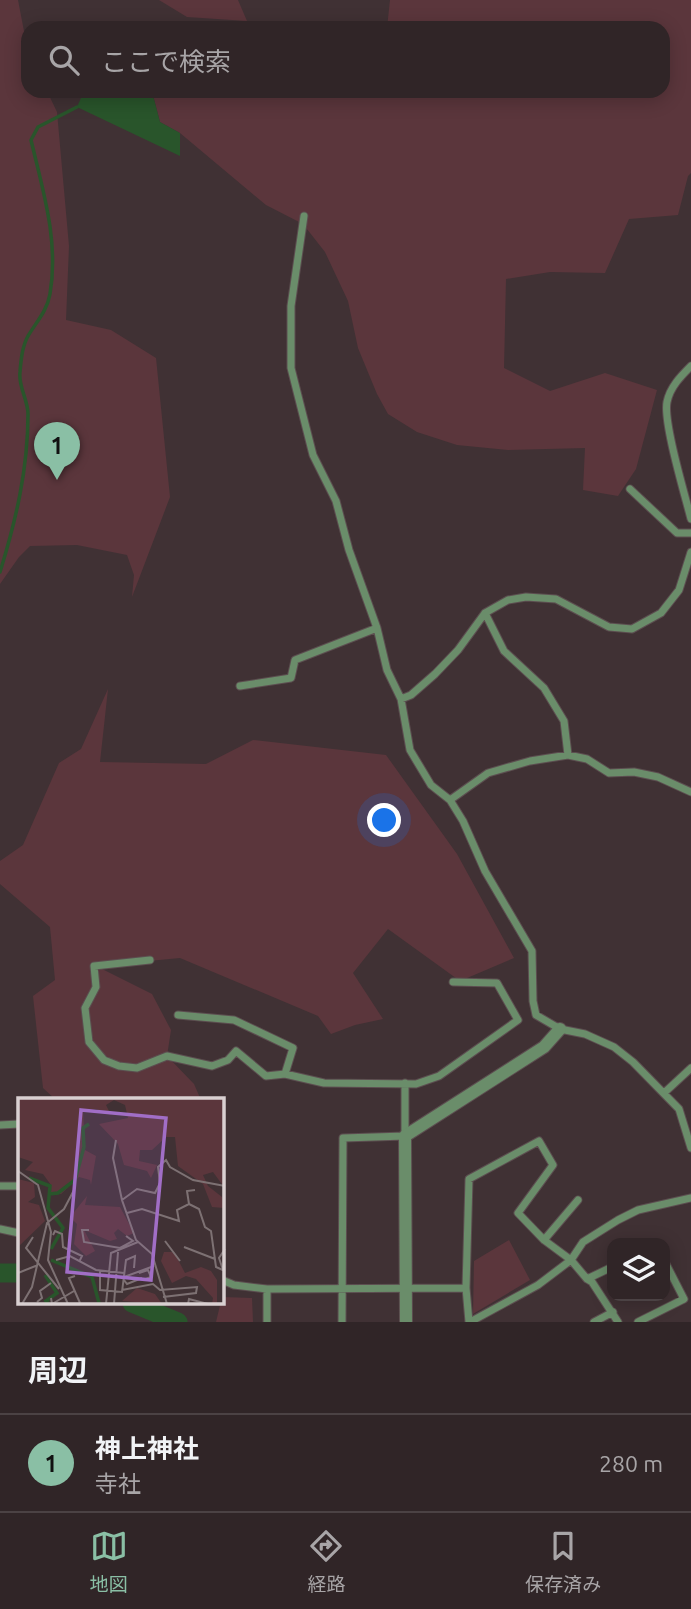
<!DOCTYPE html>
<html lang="ja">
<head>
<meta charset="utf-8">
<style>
	body { margin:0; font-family:Ubuntu,"Noto Sans JP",sans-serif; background:#382d2f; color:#f1f3f6 }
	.controls { position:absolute; right:21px; bottom:21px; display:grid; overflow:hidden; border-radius:14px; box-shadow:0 4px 18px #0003 }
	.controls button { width:63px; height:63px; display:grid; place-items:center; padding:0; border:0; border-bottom:2px solid #4b4244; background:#302527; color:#f1f3f6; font:35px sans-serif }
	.you { position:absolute; left:385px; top:821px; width:24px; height:24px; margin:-18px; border:5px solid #fff; border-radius:50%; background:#1a73e8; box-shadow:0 0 0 10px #1a73e833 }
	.badge { display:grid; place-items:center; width:46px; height:46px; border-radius:50%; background:#8abfa5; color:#111; font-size:23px; font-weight:700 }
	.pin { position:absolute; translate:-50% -58px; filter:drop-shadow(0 2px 4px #0008) }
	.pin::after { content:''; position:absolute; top:37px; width:24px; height:21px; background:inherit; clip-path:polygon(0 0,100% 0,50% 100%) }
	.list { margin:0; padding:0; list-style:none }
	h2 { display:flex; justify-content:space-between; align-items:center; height:91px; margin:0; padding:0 28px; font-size:30px }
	h2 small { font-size:23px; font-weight:400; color:#a8a5a7 }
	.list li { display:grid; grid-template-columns:46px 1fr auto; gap:21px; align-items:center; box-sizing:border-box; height:98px; padding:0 28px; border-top:2px solid #4b4244 }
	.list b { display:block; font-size:26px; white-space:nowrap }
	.list p { margin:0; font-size:23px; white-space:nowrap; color:#a8a5a7 }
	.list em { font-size:23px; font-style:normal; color:#a8a5a7 }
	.icon { flex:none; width:38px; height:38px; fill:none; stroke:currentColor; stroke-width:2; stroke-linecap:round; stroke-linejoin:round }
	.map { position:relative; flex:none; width:691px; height:1322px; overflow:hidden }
	.search { position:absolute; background:#302527; box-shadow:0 4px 18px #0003; left:21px; right:21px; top:21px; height:77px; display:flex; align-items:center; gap:18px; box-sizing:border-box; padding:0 24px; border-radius:21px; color:#a8a5a7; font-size:26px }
	.sheet { height:189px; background:#302527 }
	nav { display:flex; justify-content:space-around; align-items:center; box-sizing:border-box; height:98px; border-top:2px solid #4b4244; background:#302527; font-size:19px; color:#a8a5a7 }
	nav a { display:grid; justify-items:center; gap:4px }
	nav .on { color:#8abfa5 }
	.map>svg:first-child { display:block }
</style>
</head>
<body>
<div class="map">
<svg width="691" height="1322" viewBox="0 0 691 1322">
	<rect width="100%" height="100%" fill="#403134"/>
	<path fill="#5b363c" d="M0,0H18L28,52V91H47L57,112L69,246L66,320L111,330L156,358L170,497L132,597L134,575L127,555L77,545L30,546L19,557L0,584Z
		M159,0H238L247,21L187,17Z
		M390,0H691V173L688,176L678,215L629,219L605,273L550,272L506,279L504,368L550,391L605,373L657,390L636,469L618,496L583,490L585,448L508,450L457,445L417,432L388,414L377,394L358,348L348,301L325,252L303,224L266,205L180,133L160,122L154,99L155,91H663V28H387Z
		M108,689L100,762L206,764L253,740L386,755L457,854L514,958L460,981L388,929L353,973L383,1019L355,1025L331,1034L318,1016L180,958L96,966L152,994L171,1030L167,1056L194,1084L201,1100H56L43,1088L33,996L55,980L50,927L0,884V861L23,845L59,763L81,749Z
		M509,1240L530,1280L473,1314L474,1261Z
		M222,1297L252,1298L253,1322H216Z"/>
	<path fill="#29552b" d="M84,91H147L154,99L160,122L180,133V156L77,107Z"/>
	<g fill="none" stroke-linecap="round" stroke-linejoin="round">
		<path stroke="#29552b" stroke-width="3.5" d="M0,572C16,520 28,469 28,414C28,400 18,386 20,372C21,360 22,347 28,336C37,321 47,311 50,294C59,241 43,191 31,140L38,127L77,107"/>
		<path stroke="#29552b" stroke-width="19" d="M0,1273H19
			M132,1303L178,1322"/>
		<g stroke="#5c4e50" stroke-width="9">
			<path id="minor" d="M304,216L291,306V368L313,455L336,501L349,550L377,628L387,670L401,699
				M691,366C681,376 670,387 667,402C663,422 685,495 691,519
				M630,489L677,533H691
				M691,552L679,590L661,613L632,629L609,627L556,599L526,597L508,600L485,613L458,650L435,674L411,695L401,699L410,750L431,785L450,800L463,821L485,871L532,951L533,1001L536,1015L560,1029L585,1034L614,1047L633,1062L679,1109L691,1148
				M485,613L504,651L544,688L564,721L568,755
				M240,686L291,678L295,660L377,628
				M450,800L488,773L530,761L568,755L587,759L609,773L634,772L658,777L691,792
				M150,960L94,966L96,987L85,1008L89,1042L104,1060L119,1066L137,1068L167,1056L212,1066L228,1060L236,1051L266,1076L285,1074L324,1083L416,1084L439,1076L518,1020L497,983L453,982
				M178,1015L234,1020L293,1048L285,1074
				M664,1093L691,1068
				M0,1125L19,1124
				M0,1186H19
				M0,1229L19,1233
				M544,1240L578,1200
				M587,1279L612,1267
				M222,1280L234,1285L267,1289L466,1288
				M267,1289V1322
				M342,1322L343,1138L405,1136V1083
				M469,1322L466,1288L469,1179L539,1141L553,1165L518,1213L544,1240L571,1260L587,1279L592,1282L618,1322
				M470,1322L538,1285L571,1260L583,1242L618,1220L638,1210L691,1198
				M594,1322L613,1312
				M638,1322L684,1299L665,1262"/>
		</g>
		<g stroke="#5c4e50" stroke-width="14">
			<path id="tertiary" d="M406,1322L405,1136L544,1047L560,1029"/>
		</g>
		<use href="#minor" stroke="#6a8d6a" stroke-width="7"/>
		<use href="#tertiary" stroke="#6a8d6a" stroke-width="12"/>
	</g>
	<g transform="translate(18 1098)">
		<rect width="206" height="206" fill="#403134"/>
		<path d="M0,0H206V89L195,74L185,77L190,88L204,99L206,110L194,109L185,86L160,68L157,39H148L134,52H122L121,63L139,67L133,80L129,73L106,67L100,46L81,26L110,20L107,7L96,2L88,7L93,17L78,11L65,12L67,52L78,58L73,87L72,82L61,79L43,96L32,95L33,87L25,76L7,72L15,64L0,59ZM0,81L16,85L17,99L10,104L21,107L27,123L0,149ZM69,98L67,107L102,109L116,135L109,138L100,131L96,135L99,141L92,143L66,132L77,153L68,158L56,146L59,126L52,119ZM146,154H156L167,175L183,169L193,173L199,182V206H194L195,200L178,181L168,178L154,185L143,163ZM119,190L137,196L144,206L104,203Z" fill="#5b363c"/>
		<path fill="none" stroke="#29552b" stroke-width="3.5" d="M11,80L32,88L30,110L45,130L33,151M31,96L40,95L57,82L66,49L65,30L71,26M33,162L74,179L81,205M27,177L39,195L28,203L31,206"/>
		<path fill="none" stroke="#7d7173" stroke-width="2" d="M98,42L95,60L104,102M0,73L20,87L33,134L30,162L50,206M171,106L181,111L187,129L193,133L198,169L207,173M171,106L169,93L177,92M109,115L124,111L161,123L159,112L171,106M71,132H64L66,144L102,150L115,143L108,138M35,137L37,133L44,136L45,149L64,158L61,164M15,139L8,150L41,191M147,143L162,163M166,149L197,161M38,162L52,158L78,172L106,175M205,172L201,160L207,151M82,173V192L104,194L108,162L117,158L116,170M0,175L20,167M121,175L130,172L133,179L125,182M57,178L51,180L62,205M106,179L136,168M106,182L109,186L124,180M104,192L135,186L142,192L179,189L178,195L145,199M33,200L34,206L56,193M19,204L24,200L22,193L33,185M4,206L14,189L29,125L46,111L56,92M88,206L93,155L120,144M96,206L100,154M149,206L134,156L118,142L104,102L119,91L137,95L142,85L140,69L148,62L152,69L175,82L207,88M170,206L171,201L190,206"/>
		<path fill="#a16ec6" fill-opacity="0.15" stroke="#a16ec6" stroke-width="3.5" d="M63,12L148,20L133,182L49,174Z"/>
		<rect width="206" height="206" fill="none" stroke="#d9d0d1" stroke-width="3.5"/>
	</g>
</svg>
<div class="controls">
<button><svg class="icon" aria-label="layers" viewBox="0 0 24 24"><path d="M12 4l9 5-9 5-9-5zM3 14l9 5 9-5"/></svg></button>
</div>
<div class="you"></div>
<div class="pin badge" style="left:57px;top:480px">1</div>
<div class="search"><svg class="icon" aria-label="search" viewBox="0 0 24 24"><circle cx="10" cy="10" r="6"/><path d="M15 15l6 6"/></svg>ここで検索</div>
</div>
<section class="sheet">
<h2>周辺<small></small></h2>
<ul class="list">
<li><span class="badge">1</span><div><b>神上神社</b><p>寺社</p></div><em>280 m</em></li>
</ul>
</section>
<nav>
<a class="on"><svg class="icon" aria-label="map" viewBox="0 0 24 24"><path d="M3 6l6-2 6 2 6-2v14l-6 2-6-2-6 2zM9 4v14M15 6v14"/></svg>地図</a>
<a><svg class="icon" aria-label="directions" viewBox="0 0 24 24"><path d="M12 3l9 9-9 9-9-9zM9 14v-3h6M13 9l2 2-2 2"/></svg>経路</a>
<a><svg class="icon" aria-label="saved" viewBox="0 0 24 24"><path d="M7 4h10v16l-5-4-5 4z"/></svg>保存済み</a>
</nav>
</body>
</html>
